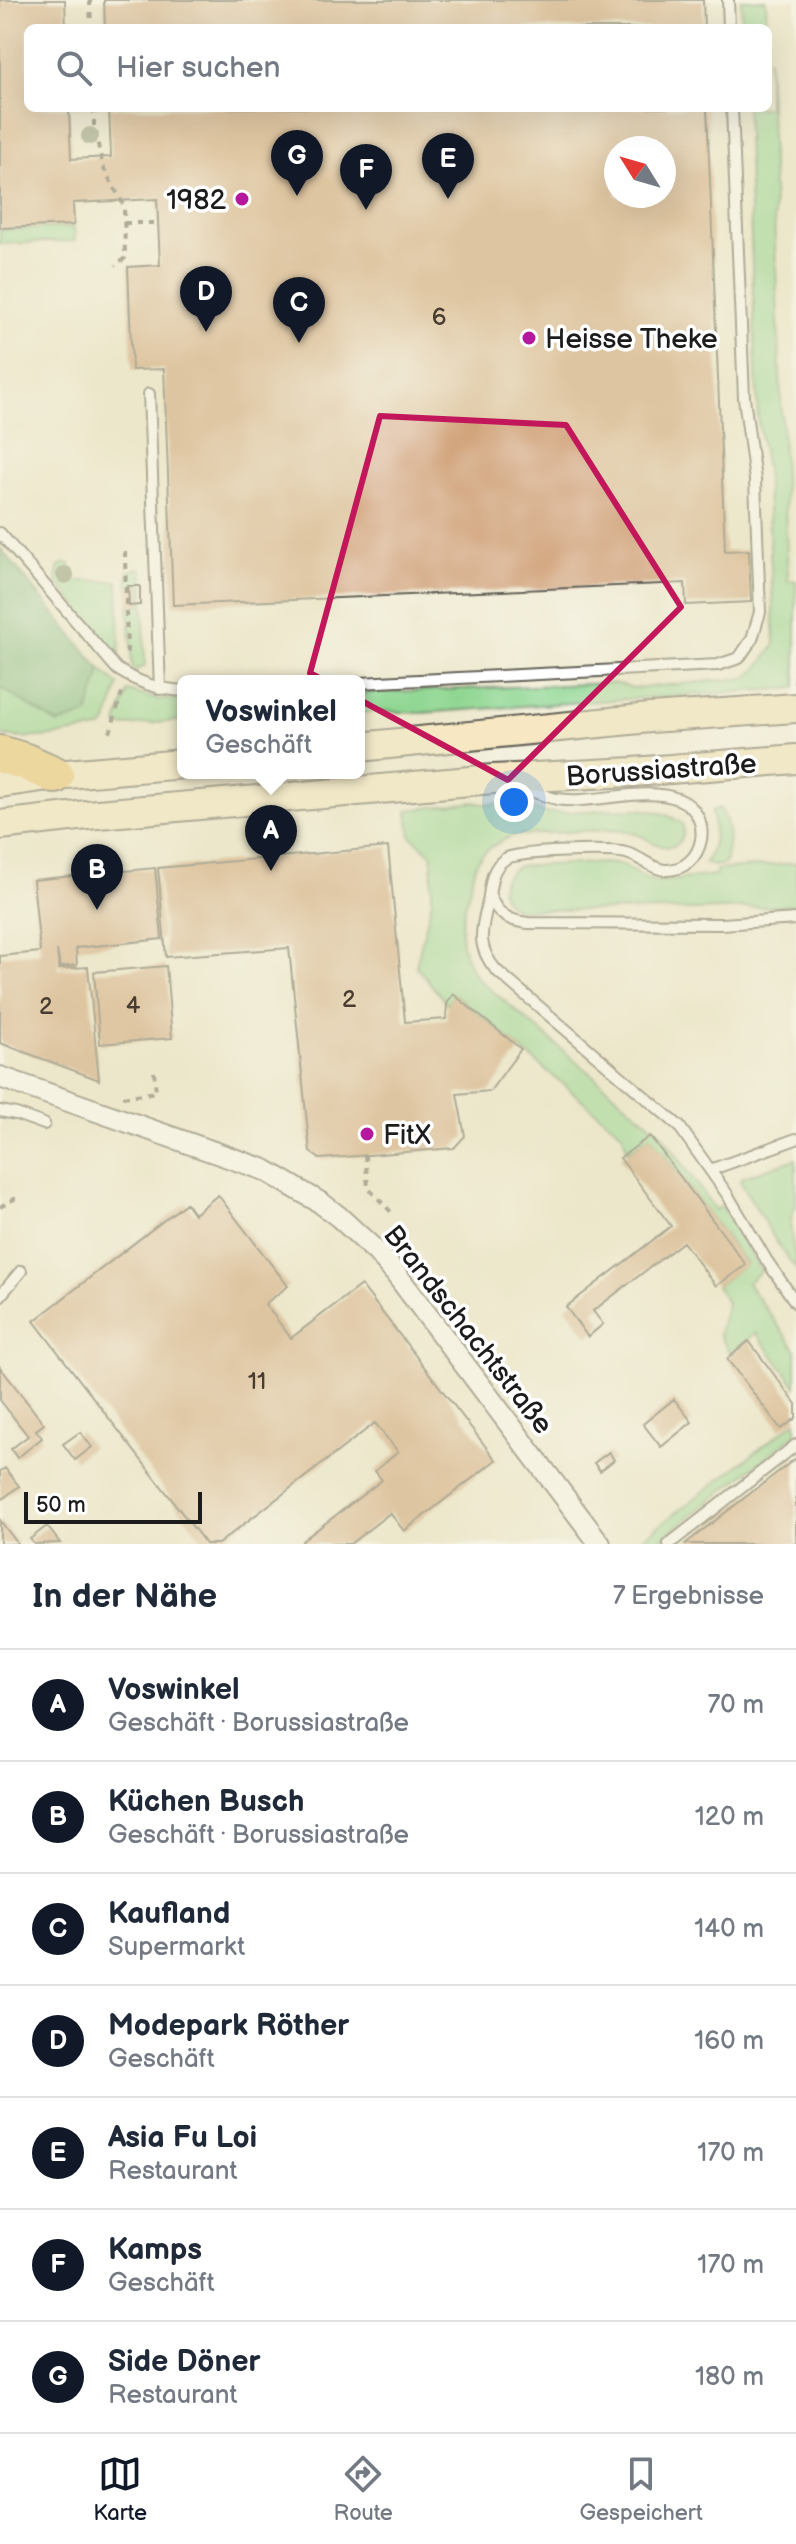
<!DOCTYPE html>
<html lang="de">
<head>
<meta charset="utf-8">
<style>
	body { margin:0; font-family:"Balsamiq Sans",sans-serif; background:#f6f6f7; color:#1f2937 }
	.compass { position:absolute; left:604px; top:136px; width:72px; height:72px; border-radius:50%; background:#fff; box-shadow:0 8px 32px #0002; rotate:307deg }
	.scale { position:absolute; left:24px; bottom:20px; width:178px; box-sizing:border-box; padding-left:8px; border:4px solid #1c1c1c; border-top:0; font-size:22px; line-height:28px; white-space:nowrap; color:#1c1c1c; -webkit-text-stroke:6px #fff; paint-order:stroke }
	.you { position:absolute; left:514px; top:802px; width:28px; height:28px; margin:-20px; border:6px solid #fff; border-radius:50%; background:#1a73e8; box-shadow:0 0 0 12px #1a73e833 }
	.badge { display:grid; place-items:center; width:52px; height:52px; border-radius:50%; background:#111827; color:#fff; font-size:26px; font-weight:700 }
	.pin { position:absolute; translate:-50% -66px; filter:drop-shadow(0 2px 4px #0008) }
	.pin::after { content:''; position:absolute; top:42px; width:28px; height:24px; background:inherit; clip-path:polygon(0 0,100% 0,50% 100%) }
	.popup { position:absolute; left:177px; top:675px; width:188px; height:104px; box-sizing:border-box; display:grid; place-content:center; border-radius:12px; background:#fff; filter:drop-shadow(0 2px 6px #0005); font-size:26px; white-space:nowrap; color:#747a83 }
	.popup b { font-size:30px; color:#1f2937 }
	.popup::after { content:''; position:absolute; left:50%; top:100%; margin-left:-16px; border:16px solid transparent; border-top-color:#fff }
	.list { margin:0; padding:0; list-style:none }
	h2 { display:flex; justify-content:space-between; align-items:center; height:104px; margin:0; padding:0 32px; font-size:34px }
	h2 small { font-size:26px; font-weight:400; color:#747a83 }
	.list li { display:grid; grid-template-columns:52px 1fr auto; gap:24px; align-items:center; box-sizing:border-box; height:112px; padding:0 32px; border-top:2px solid #e0e1e3 }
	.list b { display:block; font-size:30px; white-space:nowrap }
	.list p { margin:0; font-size:26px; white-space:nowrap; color:#747a83 }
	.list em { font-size:26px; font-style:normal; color:#747a83 }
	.icon { flex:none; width:44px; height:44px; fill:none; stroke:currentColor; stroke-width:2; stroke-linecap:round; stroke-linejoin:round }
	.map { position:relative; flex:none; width:796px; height:1544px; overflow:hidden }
	.search { position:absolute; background:#fff; box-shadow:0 8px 32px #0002; left:24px; right:24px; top:24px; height:88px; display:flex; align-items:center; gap:20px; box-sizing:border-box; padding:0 28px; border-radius:12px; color:#747a83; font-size:30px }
	.sheet { height:888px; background:#fff }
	nav { display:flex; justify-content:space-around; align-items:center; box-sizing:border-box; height:112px; border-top:2px solid #e0e1e3; background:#fff; font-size:22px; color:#747a83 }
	nav a { display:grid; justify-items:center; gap:4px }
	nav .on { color:#111827 }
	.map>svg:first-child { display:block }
</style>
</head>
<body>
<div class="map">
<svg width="796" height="1544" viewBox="0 0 796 1544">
	<rect width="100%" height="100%" fill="#fff"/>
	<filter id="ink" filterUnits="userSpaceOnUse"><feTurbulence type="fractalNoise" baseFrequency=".0125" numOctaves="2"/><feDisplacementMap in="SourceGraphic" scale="16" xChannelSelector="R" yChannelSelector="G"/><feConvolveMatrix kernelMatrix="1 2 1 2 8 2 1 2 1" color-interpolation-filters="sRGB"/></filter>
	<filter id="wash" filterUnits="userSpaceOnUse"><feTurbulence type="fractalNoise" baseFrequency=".006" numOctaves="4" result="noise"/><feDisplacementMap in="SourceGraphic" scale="32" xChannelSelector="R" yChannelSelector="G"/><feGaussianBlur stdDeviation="1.8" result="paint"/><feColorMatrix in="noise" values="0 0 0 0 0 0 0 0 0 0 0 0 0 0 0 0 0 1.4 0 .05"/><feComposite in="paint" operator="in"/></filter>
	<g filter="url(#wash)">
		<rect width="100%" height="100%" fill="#ece7cb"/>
		<path fill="#8ed590" stroke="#557856" stroke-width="2" d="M741,0H766L767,28H742Z
			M768,58L788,580L796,581V688L420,713L384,711L359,713V693L615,683L634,688L746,678L757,669L775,645L766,469L758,421L746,108H768Z
			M74,227L75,241L0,244V230Z
			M62,564H70V581H118L120,653H116L57,582L58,568Z
			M139,568L143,571L145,666L136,670L132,667L129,606L140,605V586H128V571Z
			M101,670L119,685L106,725L100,729C69,733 31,742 0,735V687L58,724L88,713Z
			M128,691L160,700L183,699V720L119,727L117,724Z
			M475,802C494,808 502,800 518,803C529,805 537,813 548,813C588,814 651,797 683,825C684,834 683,843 673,846C657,851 642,832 626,831C591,828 548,834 512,836C499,842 484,849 477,862C473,869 472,880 470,887C460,924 454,946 477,978L654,1127L663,1136L715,1210L722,1206L761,1271L747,1283L796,1350V1386L756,1333L730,1354L719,1334L727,1302L716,1286L746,1264L650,1136L628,1152L622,1133L454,994L447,1004L416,966L432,900V855L411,836L408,810Z
			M720,808C732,827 729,843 725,864L712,866L705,863C716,845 715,832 712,811Z
			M605,863L623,865L645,878L657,882L716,875V870L796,863V905C703,912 610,911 517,909C494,896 498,879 518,866Z
			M796,1159V1206C784,1226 796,1248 796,1269L777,1243L740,1181L743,1177Z
			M796,1421V1434L655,1544H635Z"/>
		<path fill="#72b67a" stroke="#47694b" stroke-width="2" d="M0,548L101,670L88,714L58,724L0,687Z"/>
		<g id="blocks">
			<path fill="#cd9c6f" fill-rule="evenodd" d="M0,0H65L66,28H28V108H69L71,159L111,157L109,108H707L725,551L749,550L751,602L686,605L685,583L173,605L164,369L132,370L128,267L160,265L157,199L73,203L74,225L0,228ZM616,148H664V196H616Z
				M104,0H703L704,28H105Z
				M128,586H140V605L129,606Z
				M388,847L405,1022L446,1019L447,1004L453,994L521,1049L490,1091L457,1094L465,1136L454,1148L320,1159L310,1152L289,948L166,957L158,868Z
				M155,868L162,939L76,948L77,965L60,967L57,950L59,969L88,967L99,1080L0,1043V956L40,952L33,880Z
				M166,966L172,1038L100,1044L94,972Z
				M650,1136L746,1265L716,1286L683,1242L593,1311L603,1324L588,1337L566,1307L671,1226L620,1158Z
				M218,1195L288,1286L265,1304L291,1338L361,1285L496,1460L404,1531L390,1513L350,1544H304L302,1541L382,1480L375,1471L398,1452L375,1423L218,1544H206L34,1321L186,1203L194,1214Z
				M749,1341L796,1404V1418L781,1429L727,1359Z
				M0,1367L44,1424L36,1430L42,1438L17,1458L11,1449L28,1436L0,1400Z
				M674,1399L692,1422L661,1447L643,1424Z
				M80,1432L92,1447L75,1460L63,1444Z
				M609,1452L614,1460L600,1471L594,1463Z
				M796,1458V1544H685Z
				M5,1468L19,1486L0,1501V1471Z
				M0,1520L5,1527L18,1544H0Z
				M47,1526L60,1543L34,1544L30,1539Z"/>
		</g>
	</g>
	<g filter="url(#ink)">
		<use href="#blocks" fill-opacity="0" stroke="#656359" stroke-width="2"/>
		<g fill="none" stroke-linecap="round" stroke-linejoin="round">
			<g stroke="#656359" stroke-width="14">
				<path id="lane" d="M728,0L729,28
					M149,394L160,689
					M0,533L117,669C139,683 157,689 183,691
					M359,683L718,665L739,658L752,639L760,612L755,480L744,398L732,108
					M522,788C533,791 545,797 557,799C592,805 644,786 678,799C717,814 704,872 665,870C651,869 640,856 626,853C610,849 517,851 505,859C490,869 491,887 488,902C481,931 476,946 496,970L679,1126L727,1194L767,1261L796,1303
					M490,895C496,914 509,921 528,923L722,924L796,919
					M0,1111L16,1114L44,1124
					M710,1170L796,1139
					M0,1296L21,1271
					M669,1544L796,1445"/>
			</g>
			<g stroke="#656359" stroke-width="24">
				<path id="street" d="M0,1077L265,1170L321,1203L339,1217L377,1252L396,1274L600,1544"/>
			</g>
			<g stroke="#656359" stroke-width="32">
				<path id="secondary" d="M359,747L650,718L796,708
					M0,783L55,775L183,764
					M0,825L87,815L493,779L633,772L796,759"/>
			</g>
			<g stroke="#656359" stroke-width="40">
				<path id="highway" d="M0,754L26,762L55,775"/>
			</g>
			<path stroke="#656359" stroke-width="4" stroke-dasharray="6 6" stroke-linecap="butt" d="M90,0L91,28
				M94,108V127L103,167L124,206L125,258L116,266
				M124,223H158
				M125,551L127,654
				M795,683L796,665
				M110,733L123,689
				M123,1097L156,1092L154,1072
				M365,1155L368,1188L394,1215
				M0,1207L14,1199L21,1200"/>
			<use href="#lane" stroke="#fff" stroke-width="10"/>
			<use href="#street" stroke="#fff" stroke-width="20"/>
			<use href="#secondary" stroke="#f7e8c3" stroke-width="28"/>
			<use href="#highway" stroke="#ebc669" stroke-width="36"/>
		</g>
		<g fill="#909b81">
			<circle cx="90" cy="136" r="9"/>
			<circle cx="65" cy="575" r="9"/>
		</g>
	</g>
	<path d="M0 0H796V1544H0ZM380,416L566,425L681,607L508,780L310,673Z" fill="#ece7cb" fill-opacity=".55" fill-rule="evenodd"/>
	<path fill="none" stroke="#c2185b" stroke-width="6" stroke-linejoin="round" d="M380,416L566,425L681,607L508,780L310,673Z"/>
	<g fill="#b5179e" stroke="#fff" stroke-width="3">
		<circle cx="242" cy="199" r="8"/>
		<circle cx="529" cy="338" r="8"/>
		<circle cx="367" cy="1134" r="8"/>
	</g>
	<g text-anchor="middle" stroke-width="7" stroke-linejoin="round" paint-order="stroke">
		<g font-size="24" fill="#483c31">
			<text x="439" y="325">6</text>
			<text x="349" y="1007">2</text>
			<text x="133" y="1013">4</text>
			<text x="46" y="1014">2</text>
			<text x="257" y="1389">11</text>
		</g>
		<g font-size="28" fill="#1c1c1c" stroke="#fff" text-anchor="start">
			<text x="226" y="209" text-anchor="end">1982</text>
			<text x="545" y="348">Heisse Theke</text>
			<text x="383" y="1144">FitX</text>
		</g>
		<g font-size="28" fill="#1c1c1c" stroke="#fff">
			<text transform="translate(661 769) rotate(-4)" y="10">Borussiastraße</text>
			<text transform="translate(469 1329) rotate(52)" y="10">Brandschachtstraße</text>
		</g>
	</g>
</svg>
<svg class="compass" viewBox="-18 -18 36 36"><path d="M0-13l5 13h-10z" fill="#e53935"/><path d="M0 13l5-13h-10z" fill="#747a83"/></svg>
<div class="scale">50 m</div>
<div class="you"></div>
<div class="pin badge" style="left:271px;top:871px">A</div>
<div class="popup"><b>Voswinkel</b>Geschäft</div>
<div class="pin badge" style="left:97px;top:910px">B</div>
<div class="pin badge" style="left:299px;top:343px">C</div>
<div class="pin badge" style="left:206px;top:332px">D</div>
<div class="pin badge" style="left:448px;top:199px">E</div>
<div class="pin badge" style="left:366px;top:210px">F</div>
<div class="pin badge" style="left:297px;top:196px">G</div>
<div class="search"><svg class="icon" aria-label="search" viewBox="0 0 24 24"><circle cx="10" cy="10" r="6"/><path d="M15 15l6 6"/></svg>Hier suchen</div>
</div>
<section class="sheet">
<h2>In der Nähe<small>7 Ergebnisse</small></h2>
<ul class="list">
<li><span class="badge">A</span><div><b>Voswinkel</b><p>Geschäft · Borussiastraße</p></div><em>70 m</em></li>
<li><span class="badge">B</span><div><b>Küchen Busch</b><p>Geschäft · Borussiastraße</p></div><em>120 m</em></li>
<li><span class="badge">C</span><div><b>Kaufland</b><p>Supermarkt</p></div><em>140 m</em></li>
<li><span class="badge">D</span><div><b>Modepark Röther</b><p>Geschäft</p></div><em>160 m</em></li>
<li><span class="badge">E</span><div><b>Asia Fu Loi</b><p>Restaurant</p></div><em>170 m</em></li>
<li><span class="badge">F</span><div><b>Kamps</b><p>Geschäft</p></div><em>170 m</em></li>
<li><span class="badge">G</span><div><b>Side Döner</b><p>Restaurant</p></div><em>180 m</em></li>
</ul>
</section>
<nav>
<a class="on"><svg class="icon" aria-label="map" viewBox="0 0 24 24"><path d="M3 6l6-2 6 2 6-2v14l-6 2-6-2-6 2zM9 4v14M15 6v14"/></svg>Karte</a>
<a><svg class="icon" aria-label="directions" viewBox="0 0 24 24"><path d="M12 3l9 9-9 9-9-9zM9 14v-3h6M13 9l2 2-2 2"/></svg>Route</a>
<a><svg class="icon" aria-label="saved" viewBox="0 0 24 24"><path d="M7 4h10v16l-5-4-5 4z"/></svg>Gespeichert</a>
</nav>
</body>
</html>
